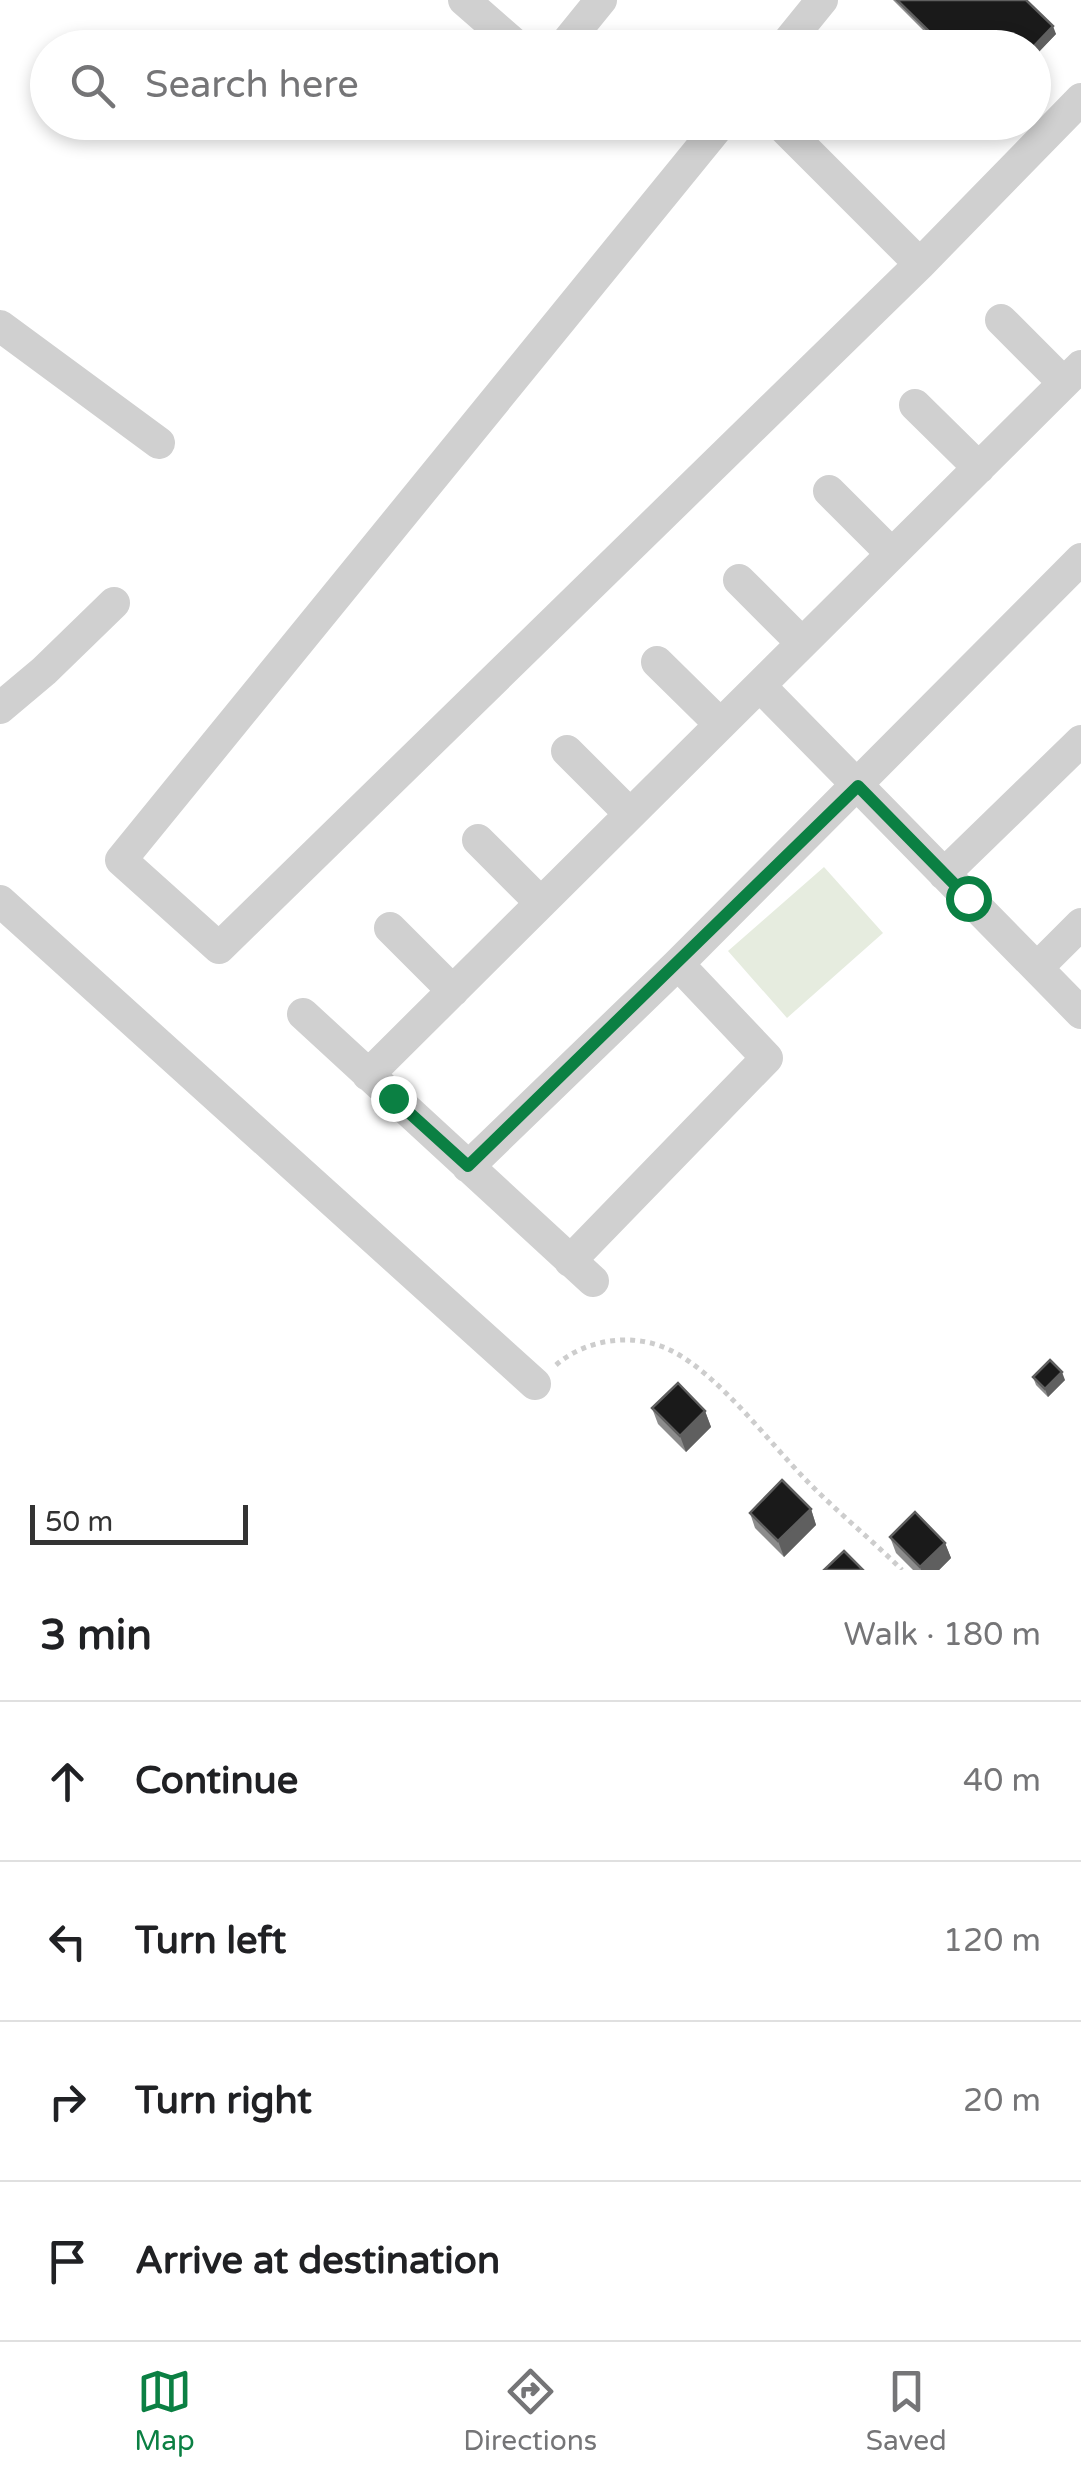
<!DOCTYPE html>
<html lang="en">
<head>
<meta charset="utf-8">
<style>
	body { margin:0; font-family:"Varela Round",sans-serif; background:#f6f6f6; color:#202124 }
	.scale { position:absolute; left:30px; bottom:25px; width:218px; box-sizing:border-box; padding-left:10px; border:5px solid #333; border-top:0; font-size:28px; line-height:35px; white-space:nowrap; color:#333; -webkit-text-stroke:8px #fff; paint-order:stroke }
	.stop { position:absolute; width:30px; height:30px; margin:-22px; border:8px solid #0b8043; border-radius:50%; background:#fff }
	.stop.end { background:#0b8043; border-color:#fff; box-shadow:0 2px 10px #0008 }
	.list { margin:0; padding:0; list-style:none }
	h2 { display:flex; justify-content:space-between; align-items:center; height:130px; margin:0; padding:0 40px; font-size:42px }
	h2 small { font-size:32px; font-weight:400; color:#757577 }
	.list li { display:grid; grid-template-columns:65px 1fr auto; gap:30px; align-items:center; box-sizing:border-box; height:160px; padding:0 40px; border-top:2px solid #e0e0e0 }
	.list b { display:block; font-size:38px; white-space:nowrap }
	.list em { font-size:32px; font-style:normal; color:#757577 }
	.icon { flex:none; width:55px; height:55px; fill:none; stroke:currentColor; stroke-width:2; stroke-linecap:round; stroke-linejoin:round }
	.map { position:relative; flex:none; width:1081px; height:1570px; overflow:hidden }
	.search { position:absolute; background:#fff; box-shadow:0 5px 15px #0003; left:30px; right:30px; top:30px; height:110px; display:flex; align-items:center; gap:25px; box-sizing:border-box; padding:0 35px; border-radius:55px; color:#757577; font-size:38px }
	.sheet { height:770px; background:#fff }
	nav { display:flex; justify-content:space-around; align-items:center; box-sizing:border-box; height:140px; border-top:2px solid #e0e0e0; background:#fff; font-size:28px; color:#757577 }
	nav a { display:grid; justify-items:center; gap:5px }
	nav .on { color:#0b8043 }
	.map>svg:first-child { display:block }
</style>
</head>
<body>
<div class="map">
<svg width="1081" height="1570" viewBox="0 0 1081 1570">
	<rect width="100%" height="100%" fill="#fff"/>
	<path fill="#e6ecdf" d="M824,867L883,933L787,1018L728,951Z"/>
	<g fill="none" stroke-linecap="round" stroke-linejoin="round">
		<path stroke="#cdcdcd" stroke-width="5" stroke-dasharray="5 5" stroke-linecap="butt" d="M556,1365C587,1338 636,1332 672,1351C719,1375 768,1441 806,1480C836,1511 871,1539 902,1570"/>
		<path stroke="#d0d0d0" stroke-width="32" d="M464,0L519,48
			M562,48L601,0
			M783,48L822,0
			M722,122L121,860L219,948L920,264L1081,99
			M778,122L920,264
			M1001,320L1064,383
			M0,326L159,443
			M915,405L979,468
			M829,491L892,554
			M739,580L802,643
			M657,662L720,724
			M760,686L1081,1013
			M0,708L44,671L114,603
			M567,751L630,814
			M478,840L541,903
			M944,874L1081,741
			M0,901L535,1384
			M390,928L453,991
			M1037,968L1081,924
			M303,1014L593,1281
			M368,1075L1081,366
			M468,1167L678,964L1081,559
			M570,1261L767,1058L678,964"/>
	</g>
	<path fill="#8c8c8c" d="M893,0H1026L1056,34L1034,57V48H941Z
		M1033,1377L1065,1380L1048,1397L1036,1385Z
		M652,1408L705,1411L711,1427L686,1452L658,1424Z
		M811,1509L816,1525L784,1557L755,1528L750,1513Z
		M890,1537L945,1543L951,1558L939,1570H913L896,1553Z"/>
	<path fill="#5f5f5f" d="M1053,26L1056,34L1034,57V48H1032Z
		M1062,1372L1065,1380L1048,1397L1045,1389Z
		M705,1411L711,1427L686,1452L680,1436Z
		M811,1509L816,1525L784,1557L778,1541Z
		M945,1543L951,1558L939,1570H921L920,1567Z"/>
	<path fill="#1a1a1a" stroke="#5f5f5f" stroke-width="2.5" d="M897,0H1026L1053,26L1032,48H946Z
		M1050,1360L1062,1372L1045,1389L1033,1377Z
		M678,1383L705,1411L680,1436L652,1408Z
		M782,1480L811,1509L778,1541L750,1513Z
		M915,1512L945,1543L920,1567L890,1537Z
		M844,1551L863,1570H824Z"/>
	<g fill="none" stroke-linecap="round" stroke-linejoin="round">
		<path stroke="#0b8043" stroke-width="12" d="M393,1098L468,1166L858,786L968,898"/>
	</g>
</svg>
<div class="scale">50 m</div>
<div class="stop" style="left:968px;top:898px"></div>
<div class="stop end" style="left:393px;top:1098px"></div>
<div class="search"><svg class="icon" aria-label="search" viewBox="0 0 24 24"><circle cx="10" cy="10" r="6"/><path d="M15 15l6 6"/></svg>Search here</div>
</div>
<section class="sheet">
<h2>3 min<small>Walk · 180 m</small></h2>
<ul class="list">
<li><svg class="icon" aria-label="ahead" viewBox="0 0 24 24"><path d="M12 20V5M6 11l6-6 6 6"/></svg><div><b>Continue</b></div><em>40 m</em></li>
<li><svg class="icon" aria-label="left" viewBox="0 0 24 24"><path d="M17 20v-9H6M10 6l-5 5 5 5"/></svg><div><b>Turn left</b></div><em>120 m</em></li>
<li><svg class="icon" aria-label="right" viewBox="0 0 24 24"><path d="M7 20v-9h11M14 6l5 5-5 5"/></svg><div><b>Turn right</b></div><em>20 m</em></li>
<li><svg class="icon" aria-label="arrive" viewBox="0 0 24 24"><path d="M6 21V4h12l-3 4 3 4H6"/></svg><div><b>Arrive at destination</b></div></li>
</ul>
</section>
<nav>
<a class="on"><svg class="icon" aria-label="map" viewBox="0 0 24 24"><path d="M3 6l6-2 6 2 6-2v14l-6 2-6-2-6 2zM9 4v14M15 6v14"/></svg>Map</a>
<a><svg class="icon" aria-label="directions" viewBox="0 0 24 24"><path d="M12 3l9 9-9 9-9-9zM9 14v-3h6M13 9l2 2-2 2"/></svg>Directions</a>
<a><svg class="icon" aria-label="saved" viewBox="0 0 24 24"><path d="M7 4h10v16l-5-4-5 4z"/></svg>Saved</a>
</nav>
</body>
</html>
